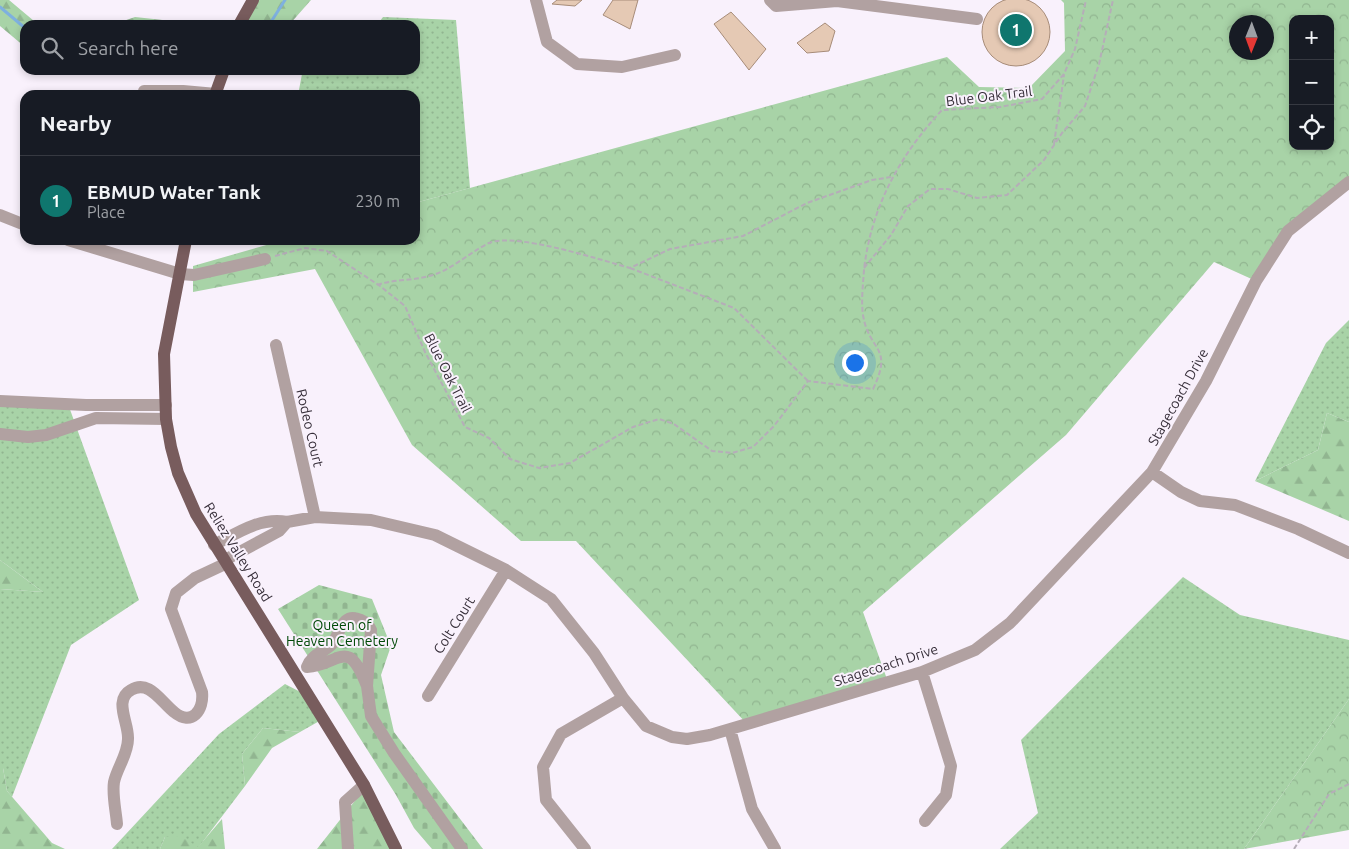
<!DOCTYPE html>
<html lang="en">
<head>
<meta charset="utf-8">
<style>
	body { margin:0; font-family:Ubuntu,sans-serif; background:#242831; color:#f1f3f6 }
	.controls { position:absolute; right:15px; top:15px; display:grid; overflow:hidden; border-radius:10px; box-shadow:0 2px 8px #0003 }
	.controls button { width:45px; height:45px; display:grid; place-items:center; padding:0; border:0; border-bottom:1px solid #363941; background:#171b24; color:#f1f3f6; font:25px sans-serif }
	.compass { position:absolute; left:1229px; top:15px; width:45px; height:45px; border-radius:50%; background:#171b24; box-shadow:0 2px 8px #0003; rotate:181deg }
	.you { position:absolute; left:854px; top:362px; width:18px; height:18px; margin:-12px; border:4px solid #fff; border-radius:50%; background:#1a73e8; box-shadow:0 0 0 8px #1a73e833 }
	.badge { display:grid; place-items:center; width:32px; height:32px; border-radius:50%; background:#0f766e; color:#fff; font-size:16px; font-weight:700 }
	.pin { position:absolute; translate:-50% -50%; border:2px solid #fff; box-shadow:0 1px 5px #0006 }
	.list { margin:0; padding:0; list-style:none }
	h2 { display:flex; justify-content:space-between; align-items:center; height:65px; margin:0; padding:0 20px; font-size:21px }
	h2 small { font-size:16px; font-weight:400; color:#9ea1a6 }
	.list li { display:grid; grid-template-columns:32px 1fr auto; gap:15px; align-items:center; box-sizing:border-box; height:90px; padding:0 20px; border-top:1px solid #363941 }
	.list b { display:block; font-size:19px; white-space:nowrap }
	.list p { margin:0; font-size:16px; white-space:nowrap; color:#9ea1a6 }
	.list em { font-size:16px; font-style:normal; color:#9ea1a6 }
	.icon { flex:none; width:28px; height:28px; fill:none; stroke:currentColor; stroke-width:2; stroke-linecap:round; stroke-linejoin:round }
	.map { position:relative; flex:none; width:1349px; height:849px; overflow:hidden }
	.search { position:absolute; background:#171b24; box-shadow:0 2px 8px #0003; left:20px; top:20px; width:400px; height:55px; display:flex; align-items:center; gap:12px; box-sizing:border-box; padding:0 18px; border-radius:15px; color:#9ea1a6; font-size:19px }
	.panel { position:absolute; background:#171b24; box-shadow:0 2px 8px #0003; left:20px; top:90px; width:400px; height:155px; border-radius:15px }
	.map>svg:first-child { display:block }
</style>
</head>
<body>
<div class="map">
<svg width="1349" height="849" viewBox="0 0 1349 849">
	<defs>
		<pattern id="grass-dots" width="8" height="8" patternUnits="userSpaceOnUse" patternTransform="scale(1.25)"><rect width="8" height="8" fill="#a8d3a7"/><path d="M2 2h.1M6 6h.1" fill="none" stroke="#91b590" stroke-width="1.8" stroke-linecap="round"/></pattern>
		<pattern id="forest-firs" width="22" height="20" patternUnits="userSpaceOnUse" patternTransform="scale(1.25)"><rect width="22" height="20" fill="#a8d3a7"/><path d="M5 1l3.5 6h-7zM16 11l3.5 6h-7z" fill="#91b590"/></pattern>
		<pattern id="cemetery-stones" width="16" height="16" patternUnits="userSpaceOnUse" patternTransform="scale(1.25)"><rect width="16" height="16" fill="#a8d3a7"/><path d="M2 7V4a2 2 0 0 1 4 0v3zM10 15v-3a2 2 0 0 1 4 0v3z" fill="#91b590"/></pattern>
		<pattern id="park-crowns" width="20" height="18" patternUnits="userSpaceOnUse" patternTransform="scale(1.25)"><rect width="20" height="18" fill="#a8d3a7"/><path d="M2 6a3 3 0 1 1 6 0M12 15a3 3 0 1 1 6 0" fill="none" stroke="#91b590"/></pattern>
	</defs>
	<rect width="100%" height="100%" fill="#f9f1fc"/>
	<path fill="url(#grass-dots)" d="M383,17L456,20L470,188L415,203V95H298L302,74L314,70H415V25H377Z
		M1349,320V422L1327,413L1318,450L1255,481L1326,343Z
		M0,400L68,404L139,600L71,645L12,797L7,791L3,768H0V589L43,592L0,560Z
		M1183,577L1240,615L1349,640V699L1244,849H1000L1038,813L1021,740Z
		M285,684L310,697L323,719L300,732L263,728L242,754L245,786L198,848L165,837L160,849H112L219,734Z"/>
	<path fill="url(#forest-firs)" d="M0,0H9L34,21L47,25H25V47L0,26Z
		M253,0H311L289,25H239Z
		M135,17L209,25H112Z
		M1327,413L1349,422V521L1255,481L1318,450Z
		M0,560L43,592L0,589Z
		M263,728L300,732L272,748L245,786L242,754Z
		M0,768H3L7,791L52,843L65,849H0Z
		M365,788L396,849H317Z
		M222,819L225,849H160L165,837L180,836L198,847Z"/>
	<path fill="url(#cemetery-stones)" d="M319,585L372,599L391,646L381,675L394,732L483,849H432L414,828L396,795L278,609Z"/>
	<path fill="url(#park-crowns)" fill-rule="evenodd" d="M1061,0H1349V182L1288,231L1256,281L1214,262L1066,435L863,612L888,682L747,724L576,541H521L412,445L315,269L193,292V266L284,240H415V203L947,57L979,87L1029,88L1065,51L1064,3ZM1293,19H1330V146H1293ZM1236,22H1266V52H1236Z
		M1349,699V830L1244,849Z"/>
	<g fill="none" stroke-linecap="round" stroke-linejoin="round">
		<path stroke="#7eb0df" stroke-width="3" d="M0,7L25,28
			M269,25L285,0"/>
	</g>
	<path fill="#e5c9b4" stroke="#a78c79" d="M982 32a34 34 0 1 1 68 0a34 34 0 1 1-68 0Z
		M557,0H582L575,6L552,4Z
		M613,0H638L630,29L603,15Z
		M731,12L766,49L749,70L714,24Z
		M825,23L835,31L829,51L807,53L797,43Z"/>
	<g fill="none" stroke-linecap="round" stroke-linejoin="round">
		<path stroke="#b5adb8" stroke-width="2" stroke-dasharray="5 2.5" stroke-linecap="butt" d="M1054,144L1064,75
			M275,256L305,248L327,251L380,286L405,306L425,352L465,427L489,438L510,459L539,468L570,463L633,427L659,419L674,424L712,451L732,453L753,447L774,426L808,381L873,389C894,346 869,352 863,315C861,300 863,285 864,270C871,207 900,155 942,110L1000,107L1042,99L1064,74L1075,49L1086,0
			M630,268L734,308L808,381
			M864,268L891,235L908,206L930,189H948L977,198L1007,195L1044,160L1062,133L1085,106L1099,64L1113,0
			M377,285C394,279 412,281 429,276C449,272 470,252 489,243C515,232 601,260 630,268L670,249L743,236L807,203L872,180L891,177
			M1294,849L1329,794L1349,784"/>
		<path stroke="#b1a1a1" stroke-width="12" d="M536,0L547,42L577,64L622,67L675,55
			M770,0L776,6L837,1L977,19
			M144,91H183L216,94
			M0,215L25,225
			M68,240L180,274L194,275L265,259
			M276,345L315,517
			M0,401L86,405H166
			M0,434L28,437L46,435L96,418L166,419
			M1152,472L1181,492L1200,501L1235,505L1298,529L1349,553
			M287,522L315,517L371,520L435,535L506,570L551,599L594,653L623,698L646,726L672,737L687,739L710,735L922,672L975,650L1010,623L1152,472L1206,381L1256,281L1288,231L1349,182
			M214,545C237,533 260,517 287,522L279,531L225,560
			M922,672L951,766L946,795L925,821
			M367,686C347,635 340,665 307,667C312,654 323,653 332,644C340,635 341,611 361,620C366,622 369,625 371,630L367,686L371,716L394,753L462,849
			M428,696L506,570
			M730,729L752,809L775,849
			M117,824C116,811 112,795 114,782C117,768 128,754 128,739C129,723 113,700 131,690C149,679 161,702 174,712C192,727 204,710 202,692L171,609L176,593L195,578L227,563
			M348,849L345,802L364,785
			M585,849L546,800L543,767L561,734L623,698"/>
		<path stroke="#785c5d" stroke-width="12" d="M239,25L253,0
			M215,95L224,70
			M186,240L164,354L166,419L171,447L178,473L196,514L364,785L396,849"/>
	</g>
	<g text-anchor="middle" stroke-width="4" stroke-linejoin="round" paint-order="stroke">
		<g font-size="14" fill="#362e39" stroke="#f9f1fc">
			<text transform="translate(989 96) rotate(-7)" y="5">Blue Oak Trail</text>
			<text transform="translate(448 373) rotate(63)" y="5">Blue Oak Trail</text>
			<text transform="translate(1178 397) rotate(-61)" y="5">Stagecoach Drive</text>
			<text transform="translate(310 428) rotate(77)" y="5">Rodeo Court</text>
			<text transform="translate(238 552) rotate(58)" y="5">Reliez Valley Road</text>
			<text transform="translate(454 625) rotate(-58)" y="5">Colt Court</text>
			<text transform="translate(886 665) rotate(-18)" y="5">Stagecoach Drive</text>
		</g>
		<g font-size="14" fill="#004907" stroke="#f9f1fc">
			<text x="342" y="630">Queen of<tspan x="342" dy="16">Heaven Cemetery</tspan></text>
		</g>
	</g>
</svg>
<div class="controls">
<button>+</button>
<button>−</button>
<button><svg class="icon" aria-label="locate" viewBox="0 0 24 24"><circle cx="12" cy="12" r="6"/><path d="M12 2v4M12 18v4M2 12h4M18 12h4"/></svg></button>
</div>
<svg class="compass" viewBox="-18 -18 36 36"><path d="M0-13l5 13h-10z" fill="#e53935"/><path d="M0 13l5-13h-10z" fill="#9ea1a6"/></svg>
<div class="you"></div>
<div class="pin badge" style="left:1016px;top:30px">1</div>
<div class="search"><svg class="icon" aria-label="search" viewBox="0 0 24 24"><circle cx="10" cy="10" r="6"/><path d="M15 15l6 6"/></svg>Search here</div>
<section class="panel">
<h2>Nearby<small></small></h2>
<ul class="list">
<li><span class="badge">1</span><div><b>EBMUD Water Tank</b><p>Place</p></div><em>230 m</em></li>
</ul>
</section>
</div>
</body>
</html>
